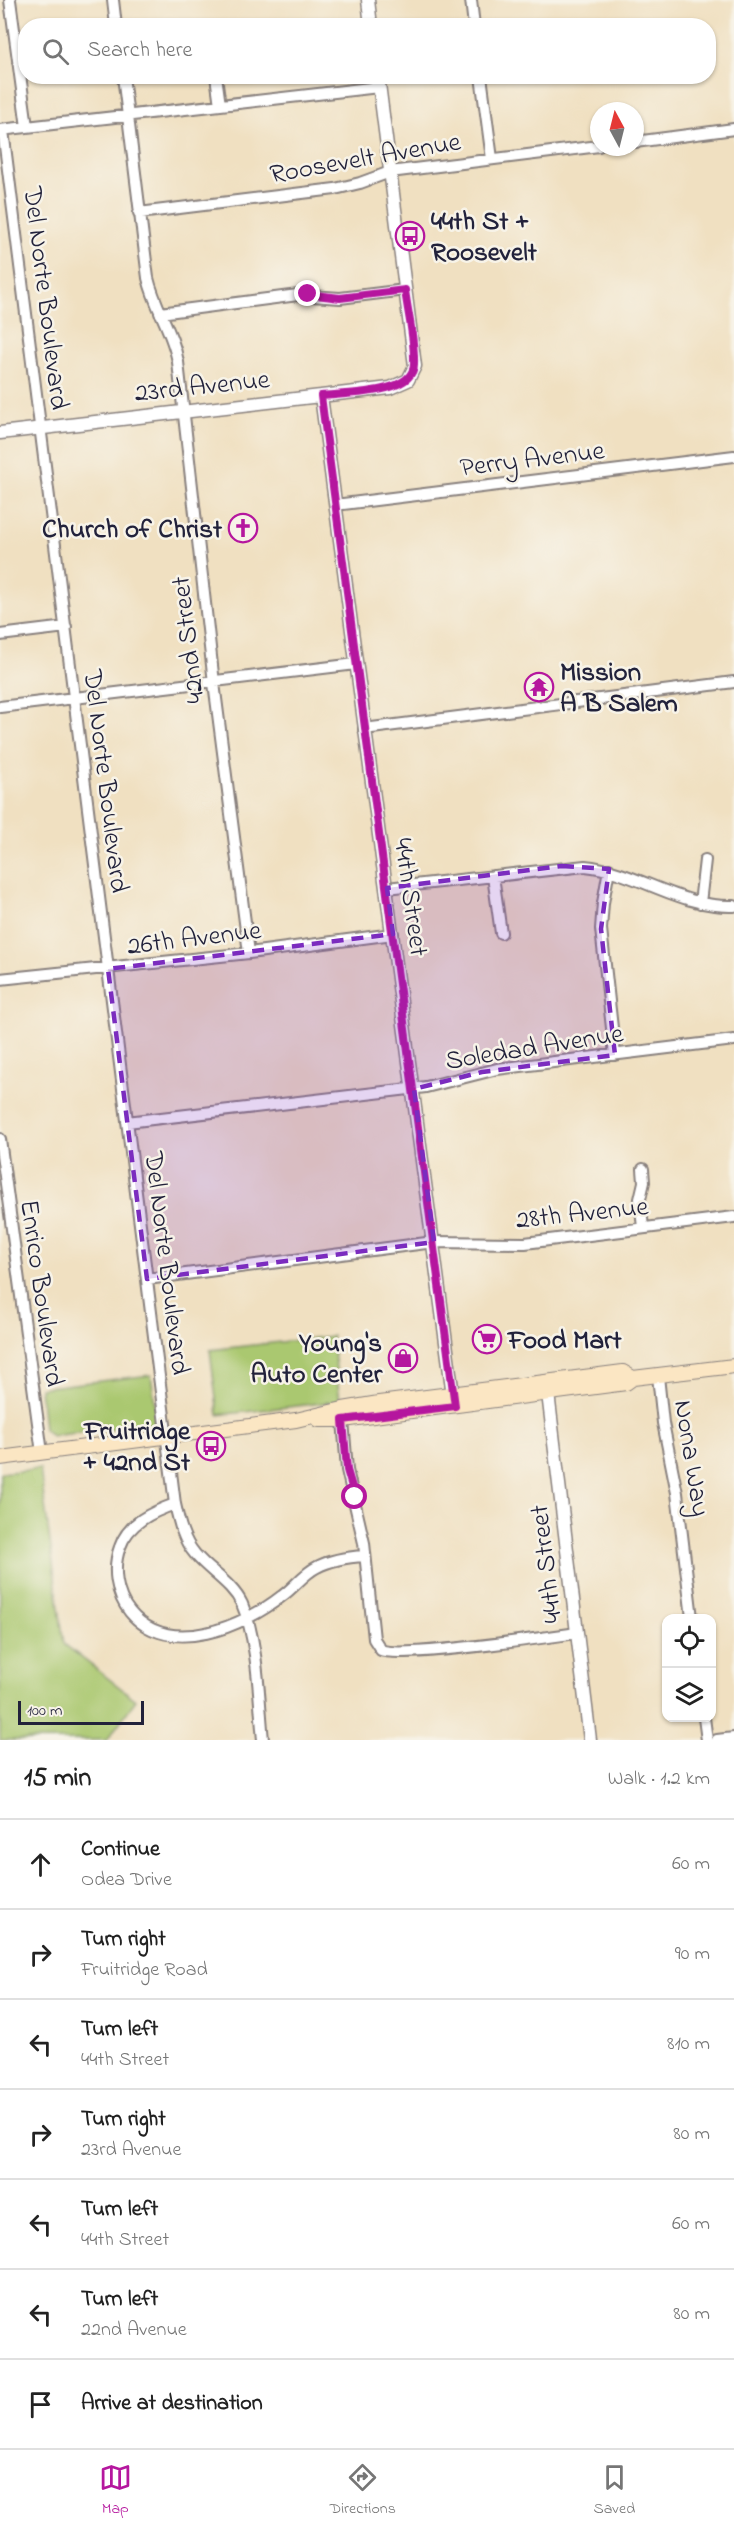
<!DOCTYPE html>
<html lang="en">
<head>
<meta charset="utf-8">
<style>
	body { margin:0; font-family:"Indie Flower",sans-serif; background:#f2f2f2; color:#222 }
	.controls { position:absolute; right:18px; bottom:18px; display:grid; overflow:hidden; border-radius:12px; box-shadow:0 2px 4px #0004 }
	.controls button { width:54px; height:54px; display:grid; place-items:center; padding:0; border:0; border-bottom:2px solid #e0e0e0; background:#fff; color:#222; font:30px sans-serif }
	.compass { position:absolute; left:590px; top:102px; width:54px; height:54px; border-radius:50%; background:#fff; box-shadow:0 2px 4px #0004; rotate:353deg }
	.scale { position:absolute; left:18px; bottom:15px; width:126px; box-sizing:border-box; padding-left:6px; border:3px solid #22223b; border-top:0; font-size:16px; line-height:21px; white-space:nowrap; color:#22223b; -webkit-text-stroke:4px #f7f3e8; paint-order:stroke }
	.stop { position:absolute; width:18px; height:18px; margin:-14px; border:4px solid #b5179e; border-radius:50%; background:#fff }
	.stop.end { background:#b5179e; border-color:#fff; box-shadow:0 2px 6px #0008 }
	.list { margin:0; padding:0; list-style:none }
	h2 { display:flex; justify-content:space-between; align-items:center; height:78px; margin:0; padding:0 24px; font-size:26px }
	h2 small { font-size:20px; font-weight:400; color:#767676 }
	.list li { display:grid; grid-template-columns:39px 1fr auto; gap:18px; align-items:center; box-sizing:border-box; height:90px; padding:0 24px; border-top:2px solid #e0e0e0 }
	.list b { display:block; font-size:22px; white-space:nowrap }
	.list p { margin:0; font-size:20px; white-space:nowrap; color:#767676 }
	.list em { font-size:20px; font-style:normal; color:#767676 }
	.icon { flex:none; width:33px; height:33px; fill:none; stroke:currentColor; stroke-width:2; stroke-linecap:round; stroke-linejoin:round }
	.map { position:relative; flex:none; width:734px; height:1740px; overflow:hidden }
	.search { position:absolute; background:#fff; box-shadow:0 2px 4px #0004; left:18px; right:18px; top:18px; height:66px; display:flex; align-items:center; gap:15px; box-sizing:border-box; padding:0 21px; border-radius:24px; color:#767676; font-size:22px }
	.sheet { height:708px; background:#fff }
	nav { display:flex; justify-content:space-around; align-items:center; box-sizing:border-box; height:84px; border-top:2px solid #e0e0e0; background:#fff; font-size:16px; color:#767676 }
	nav a { display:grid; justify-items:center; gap:3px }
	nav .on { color:#b5179e }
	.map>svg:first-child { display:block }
</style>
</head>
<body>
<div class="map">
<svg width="734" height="1740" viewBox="0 0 734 1740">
	<rect width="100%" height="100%" fill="#f7f3e8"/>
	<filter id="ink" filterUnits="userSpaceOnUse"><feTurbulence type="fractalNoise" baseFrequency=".0167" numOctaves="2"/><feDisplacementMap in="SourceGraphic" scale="12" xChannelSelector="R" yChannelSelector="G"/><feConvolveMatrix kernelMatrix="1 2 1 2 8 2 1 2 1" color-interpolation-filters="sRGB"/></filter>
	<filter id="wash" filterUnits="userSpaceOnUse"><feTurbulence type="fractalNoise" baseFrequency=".008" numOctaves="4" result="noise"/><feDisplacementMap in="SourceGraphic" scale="24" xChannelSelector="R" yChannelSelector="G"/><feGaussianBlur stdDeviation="1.35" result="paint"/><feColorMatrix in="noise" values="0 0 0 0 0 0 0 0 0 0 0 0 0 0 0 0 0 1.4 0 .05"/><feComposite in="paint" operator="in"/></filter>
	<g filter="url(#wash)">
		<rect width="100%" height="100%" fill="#f0e0c1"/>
		<path fill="#aac86f" stroke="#667555" stroke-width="1.5" d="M332,1336L340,1401L218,1415L210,1350Z
			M151,1375L157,1418L153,1424L51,1436L44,1429L40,1388Z
			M40,1469L64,1644L136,1700L107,1740H0V1473Z"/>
	</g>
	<g filter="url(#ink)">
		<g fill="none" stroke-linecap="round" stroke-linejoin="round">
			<g stroke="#89817e" stroke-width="14">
				<path id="minor" d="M10,0L27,127
					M113,0L116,26
					M471,0L474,26
					M123,76L148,278C155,308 173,332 178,362L214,683L249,953
					M216,76L220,105
					M481,76L492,159
					M0,130L379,87
					M3,130L175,1504C179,1522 183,1540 195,1554C210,1572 232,1583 242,1604C258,1640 259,1701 263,1740
					M635,142L734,129
					M139,213L335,189L360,183L390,172L599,146
					M160,313L298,295L340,298L405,290
					M335,505L734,456
					M0,635L66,627
					M0,707L356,664
					M364,729L734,682
					M609,869L603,903L601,929L615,1055
					M493,876L501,933
					M387,888L585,866C637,871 680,908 734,906
					M700,903L705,860
					M0,979L249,953L393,934
					M127,1122L426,1087L497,1069L734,1040
					M0,1139L42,1453
					M643,1228L640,1199L644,1182L643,1169
					M147,1279L434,1242L525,1243L734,1217
					M658,1376L663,1423L677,1493L692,1618
					M343,1420L347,1470L364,1543L374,1639L381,1650C398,1659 548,1637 577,1633
					M175,1504C152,1512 128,1523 120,1547C112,1568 116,1595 130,1612C169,1659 244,1626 282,1596C295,1587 303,1574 317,1567C332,1559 348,1557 365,1556
					M704,1718L707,1740
					M717,1740L734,1738"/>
			</g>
			<g stroke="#89817e" stroke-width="15">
				<path id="tertiary" d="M368,0L371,26
					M321,396L454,1403
					M0,433L390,388L408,380L415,366L378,76
					M547,1385L590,1740"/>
			</g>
			<g stroke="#89817e" stroke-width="16">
				<path id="secondary" d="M319,1420H343L626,1383L633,1378
					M0,1458L296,1420L343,1409L379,1403L623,1372L633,1378L734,1366"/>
			</g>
			<use href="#minor" stroke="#fff" stroke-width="10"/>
			<use href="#tertiary" stroke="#fff" stroke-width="12"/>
			<use href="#secondary" stroke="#fbe6c3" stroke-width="14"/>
		</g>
	</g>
	<g fill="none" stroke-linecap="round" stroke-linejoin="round" filter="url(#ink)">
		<path stroke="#b5179e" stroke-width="8" d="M308,294L340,298L405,290C408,314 415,340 414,364C414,395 344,393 321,396L455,1406L343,1420L347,1470L355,1497"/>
	</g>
	<path fill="#7b2cbf" fill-opacity="0.2" stroke="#7b2cbf" stroke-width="4.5" stroke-dasharray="12 8" stroke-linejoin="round" d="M562,866L609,869L601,929L615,1055L482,1072L414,1089L434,1242L147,1279L108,969L393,934L387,888Z"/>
	<defs>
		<g id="bus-ring" transform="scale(1.5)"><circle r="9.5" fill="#f7f3e8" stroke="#b5179e" stroke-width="1.5"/><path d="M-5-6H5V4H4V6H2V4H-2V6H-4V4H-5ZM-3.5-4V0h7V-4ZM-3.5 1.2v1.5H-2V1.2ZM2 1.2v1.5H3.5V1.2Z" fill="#b5179e"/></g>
		<g id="church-ring" transform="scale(1.5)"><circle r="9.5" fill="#f7f3e8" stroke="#b5179e" stroke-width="1.5"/><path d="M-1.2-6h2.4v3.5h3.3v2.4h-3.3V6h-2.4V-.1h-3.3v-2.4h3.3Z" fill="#b5179e"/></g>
		<g id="temple-ring" transform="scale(1.5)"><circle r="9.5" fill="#f7f3e8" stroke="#b5179e" stroke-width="1.5"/><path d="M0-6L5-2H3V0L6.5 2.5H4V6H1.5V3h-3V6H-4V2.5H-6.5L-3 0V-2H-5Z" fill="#b5179e"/></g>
		<g id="supermarket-ring" transform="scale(1.5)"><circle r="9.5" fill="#f7f3e8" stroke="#b5179e" stroke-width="1.5"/><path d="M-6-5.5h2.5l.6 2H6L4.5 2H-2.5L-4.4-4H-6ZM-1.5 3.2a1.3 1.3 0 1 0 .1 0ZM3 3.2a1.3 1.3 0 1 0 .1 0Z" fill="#b5179e"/></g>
		<g id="shop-ring" transform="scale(1.5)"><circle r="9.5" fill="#f7f3e8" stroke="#b5179e" stroke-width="1.5"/><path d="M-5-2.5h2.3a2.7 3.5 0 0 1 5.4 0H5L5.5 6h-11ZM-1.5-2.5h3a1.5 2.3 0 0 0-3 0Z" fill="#b5179e"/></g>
	</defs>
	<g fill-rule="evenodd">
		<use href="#bus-ring" x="410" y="236"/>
		<use href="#church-ring" x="243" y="528"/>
		<use href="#temple-ring" x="539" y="687"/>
		<use href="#supermarket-ring" x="487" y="1339"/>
		<use href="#shop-ring" x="403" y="1358"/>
		<use href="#bus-ring" x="211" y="1446"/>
	</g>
	<g text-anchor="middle" stroke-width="5" stroke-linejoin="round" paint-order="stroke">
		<g font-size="27" fill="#22223b" stroke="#f7f3e8">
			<text transform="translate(365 157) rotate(-10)" y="9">Roosevelt Avenue</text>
			<text transform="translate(47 298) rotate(83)" y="9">Del Norte Boulevard</text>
			<text transform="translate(202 385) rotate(-6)" y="9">23rd Avenue</text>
			<text transform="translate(532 458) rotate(-7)" y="9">Perry Avenue</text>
			<text transform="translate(187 640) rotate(-97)" y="9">42nd Street</text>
			<text transform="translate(107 781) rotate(83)" y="9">Del Norte Boulevard</text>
			<text transform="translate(412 897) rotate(82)" y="9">44th Street</text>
			<text transform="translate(194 937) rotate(-7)" y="9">26th Avenue</text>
			<text transform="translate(534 1046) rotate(-9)" y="9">Soledad Avenue</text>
			<text transform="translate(582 1212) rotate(-6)" y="9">28th Avenue</text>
			<text transform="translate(168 1263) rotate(83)" y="9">Del Norte Boulevard</text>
			<text transform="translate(43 1293) rotate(82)" y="9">Enrico Boulevard</text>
			<text transform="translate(693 1458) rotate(81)" y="9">Nona Way</text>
			<text transform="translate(545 1564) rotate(-97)" y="9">44th Street</text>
		</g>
		<g font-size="27" font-weight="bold" fill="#22223b" stroke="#f7f3e8" text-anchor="start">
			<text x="431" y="229">44th St +<tspan x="431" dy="31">Roosevelt</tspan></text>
			<text x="222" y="537" text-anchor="end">Church of Christ</text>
			<text x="560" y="680">Mission<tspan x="560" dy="31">A B Salem</tspan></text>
			<text x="508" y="1348">Food Mart</text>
			<text x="382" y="1351" text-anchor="end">Young's<tspan x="382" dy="31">Auto Center</tspan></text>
			<text x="190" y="1439" text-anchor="end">Fruitridge<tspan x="190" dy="31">+ 42nd St</tspan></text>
		</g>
	</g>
</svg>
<div class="controls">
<button><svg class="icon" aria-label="locate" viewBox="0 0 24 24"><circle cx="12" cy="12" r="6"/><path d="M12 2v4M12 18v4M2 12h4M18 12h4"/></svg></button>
<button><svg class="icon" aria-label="layers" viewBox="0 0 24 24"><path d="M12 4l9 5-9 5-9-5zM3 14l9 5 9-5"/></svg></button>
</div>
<svg class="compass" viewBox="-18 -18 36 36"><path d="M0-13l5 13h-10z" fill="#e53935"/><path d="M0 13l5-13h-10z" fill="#767676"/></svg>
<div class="scale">100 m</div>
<div class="stop" style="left:355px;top:1497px"></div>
<div class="stop end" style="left:308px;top:294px"></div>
<div class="search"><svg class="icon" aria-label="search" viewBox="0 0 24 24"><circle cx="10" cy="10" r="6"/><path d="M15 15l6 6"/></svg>Search here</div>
</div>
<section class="sheet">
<h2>15 min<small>Walk · 1.2 km</small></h2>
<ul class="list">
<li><svg class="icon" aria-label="ahead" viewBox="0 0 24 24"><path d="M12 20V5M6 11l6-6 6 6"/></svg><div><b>Continue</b><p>Odea Drive</p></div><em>60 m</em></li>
<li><svg class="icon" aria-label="right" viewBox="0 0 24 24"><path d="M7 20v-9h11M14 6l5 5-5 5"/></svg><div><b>Turn right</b><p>Fruitridge Road</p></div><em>90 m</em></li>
<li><svg class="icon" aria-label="left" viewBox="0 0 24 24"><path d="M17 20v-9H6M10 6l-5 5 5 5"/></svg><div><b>Turn left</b><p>44th Street</p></div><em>810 m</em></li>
<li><svg class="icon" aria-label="right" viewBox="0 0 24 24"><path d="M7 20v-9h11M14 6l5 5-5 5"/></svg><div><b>Turn right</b><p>23rd Avenue</p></div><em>80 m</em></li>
<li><svg class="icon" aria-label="left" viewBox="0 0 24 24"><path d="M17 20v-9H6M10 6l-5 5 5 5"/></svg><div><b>Turn left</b><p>44th Street</p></div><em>60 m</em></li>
<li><svg class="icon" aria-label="left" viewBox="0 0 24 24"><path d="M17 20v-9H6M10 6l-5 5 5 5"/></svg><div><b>Turn left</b><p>22nd Avenue</p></div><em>80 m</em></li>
<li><svg class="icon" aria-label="arrive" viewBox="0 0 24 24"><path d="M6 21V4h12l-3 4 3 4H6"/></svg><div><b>Arrive at destination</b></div></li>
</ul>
</section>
<nav>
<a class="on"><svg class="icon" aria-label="map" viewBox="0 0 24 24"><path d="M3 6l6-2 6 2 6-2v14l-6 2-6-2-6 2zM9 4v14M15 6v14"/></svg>Map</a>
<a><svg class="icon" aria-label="directions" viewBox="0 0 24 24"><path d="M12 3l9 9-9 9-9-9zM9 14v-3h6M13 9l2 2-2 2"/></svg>Directions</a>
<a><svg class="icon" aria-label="saved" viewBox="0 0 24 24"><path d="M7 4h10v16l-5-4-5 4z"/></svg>Saved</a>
</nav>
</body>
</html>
